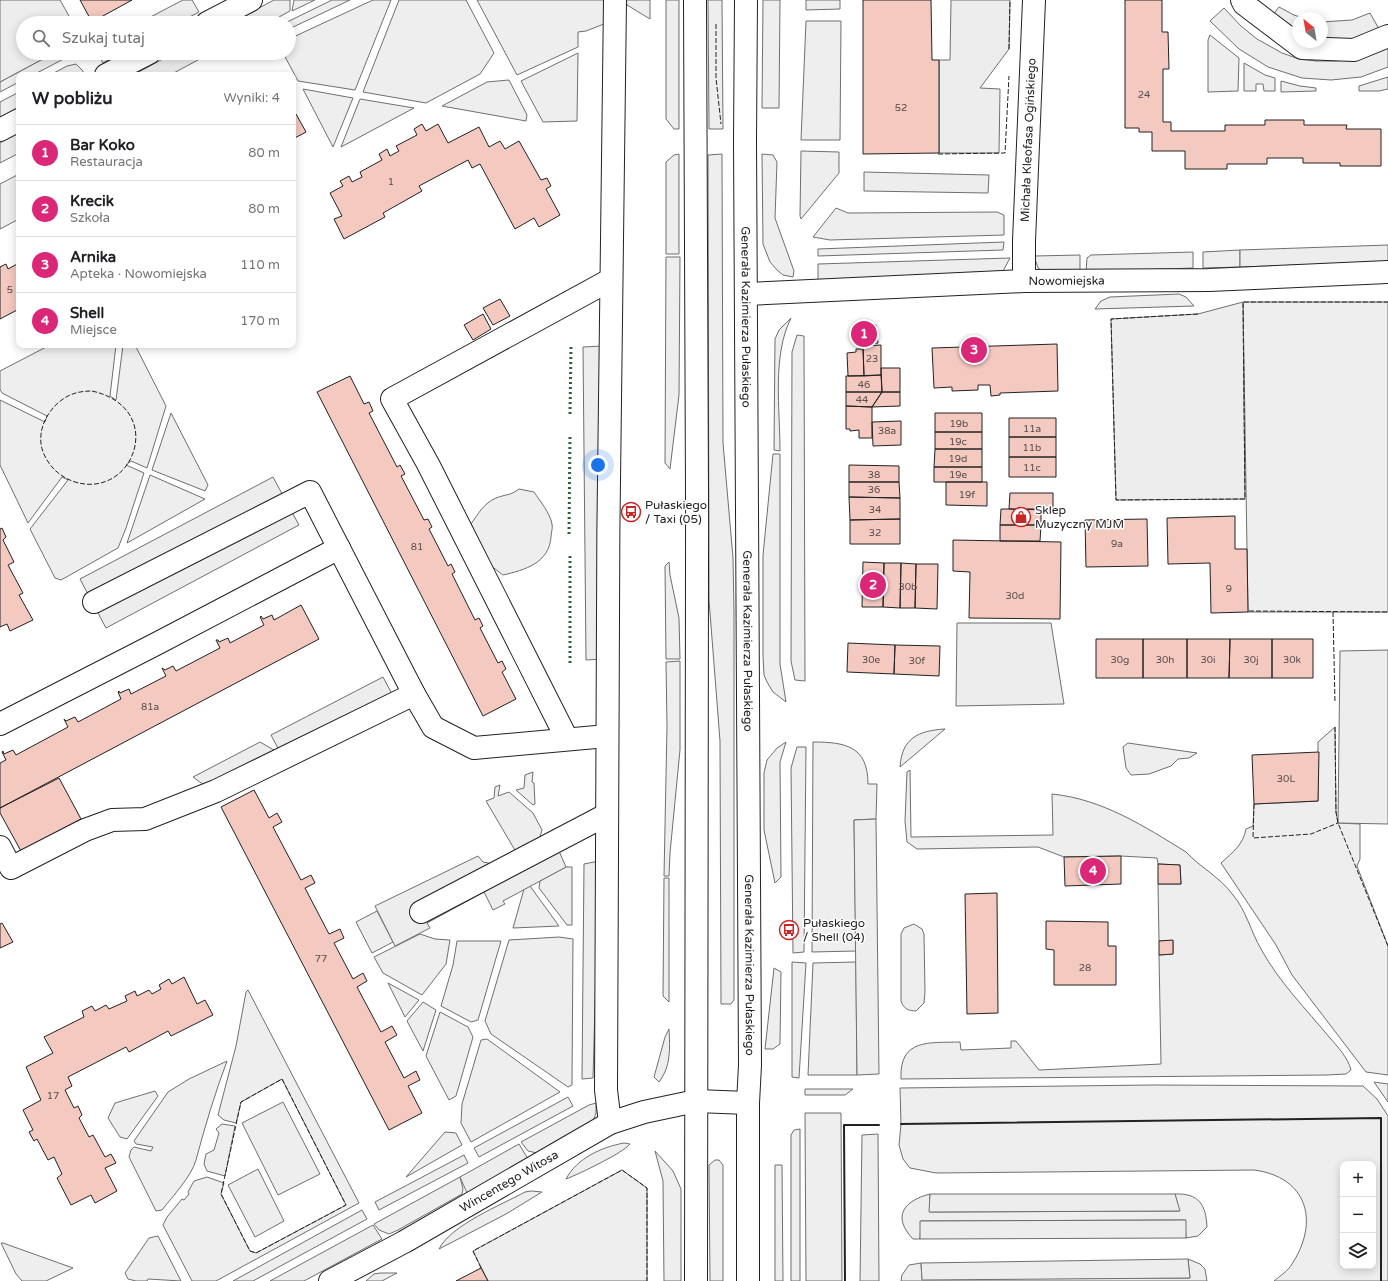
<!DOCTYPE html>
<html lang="pl">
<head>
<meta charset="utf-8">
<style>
	body { margin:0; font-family:"Varela Round",sans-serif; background:#f6f6f6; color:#202124 }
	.controls { position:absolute; right:12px; bottom:12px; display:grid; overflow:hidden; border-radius:8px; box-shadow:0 2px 10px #0003 }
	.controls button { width:36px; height:36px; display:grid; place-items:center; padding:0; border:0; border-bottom:1px solid #e0e0e0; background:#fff; color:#202124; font:20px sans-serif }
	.compass { position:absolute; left:1292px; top:12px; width:36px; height:36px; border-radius:50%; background:#fff; box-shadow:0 2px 10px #0003; rotate:329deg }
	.you { position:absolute; left:598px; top:465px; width:14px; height:14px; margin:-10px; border:3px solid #fff; border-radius:50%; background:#1a73e8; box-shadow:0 0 0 6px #1a73e833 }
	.badge { display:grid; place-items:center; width:26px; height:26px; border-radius:50%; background:#db2777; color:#fff; font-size:13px; font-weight:700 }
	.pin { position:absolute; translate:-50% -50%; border:2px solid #fff; box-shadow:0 1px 4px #0006 }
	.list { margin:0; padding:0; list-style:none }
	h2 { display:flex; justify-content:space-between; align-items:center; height:52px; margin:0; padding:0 16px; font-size:17px }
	h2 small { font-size:13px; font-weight:400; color:#757577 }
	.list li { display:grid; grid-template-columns:26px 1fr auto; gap:12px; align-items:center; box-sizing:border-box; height:56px; padding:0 16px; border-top:1px solid #e0e0e0 }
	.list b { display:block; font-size:15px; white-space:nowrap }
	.list p { margin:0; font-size:13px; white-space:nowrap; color:#757577 }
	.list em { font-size:13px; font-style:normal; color:#757577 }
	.icon { flex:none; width:22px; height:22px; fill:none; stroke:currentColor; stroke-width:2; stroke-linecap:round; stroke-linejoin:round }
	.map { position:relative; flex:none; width:1388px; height:1281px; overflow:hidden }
	.search { position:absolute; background:#fff; box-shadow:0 2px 10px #0003; left:16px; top:16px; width:280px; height:44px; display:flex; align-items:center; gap:10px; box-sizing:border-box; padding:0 14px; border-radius:22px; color:#757577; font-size:15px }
	.panel { position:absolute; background:#fff; box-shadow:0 2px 10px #0003; left:16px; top:72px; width:280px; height:276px; border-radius:8px }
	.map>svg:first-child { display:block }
</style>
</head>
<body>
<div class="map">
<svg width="1388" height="1281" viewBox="0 0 1388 1281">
	<rect width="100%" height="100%" fill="#fff"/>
	<path fill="#eee" stroke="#6f6f6f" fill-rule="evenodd" d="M294,0H315L292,11Z
		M332,0H350L289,29V23H285Z
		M373,0H391L355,90L298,81L283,53H289V39Z
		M399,0H466L494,53L480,74L426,103L363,92Z
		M477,0H604V24L586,31L578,32V47L517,75Z
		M626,0H650V19L627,5Z
		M666,0H679V129H674L666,119Z
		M708,0H722L723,129H709Z
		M763,0H780L779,108H762Z
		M806,0H840V9L806,10Z
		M806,21H841L840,140H801Z
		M1210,35L1239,58L1238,91L1208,92V40Z
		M54,53H75L33,75H19V82L0,92V82Z
		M578,53L577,121L543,122L521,81Z
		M1244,63L1265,75L1275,78V91H1264L1263,84H1256V91H1244Z
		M76,64L83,71V73L80,75H50L67,66Z
		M1388,77V89L1379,91H1359V86Z
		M509,80L527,115L526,121L442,106L487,82Z
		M1281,81L1300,86L1316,88V91L1281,92Z
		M303,89L353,98L333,147Z
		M19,92V107L0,117V102Z
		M360,99L414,108L341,147Z
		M801,151L839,152V173L801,219L800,216Z
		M679,154V254H666V162L674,155Z
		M722,154L723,443L733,558L734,611V1000L731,1004H721L720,741L709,600L708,155Z
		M762,154L773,155L777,162L775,218L794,271L793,277L783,275L777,270L770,262L763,244Z
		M19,174V219L0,229V184Z
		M836,208L848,213L997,212L1004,215V235L830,240L813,237Z
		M1004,242L1003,250L818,256V249Z
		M1240,250V267L1203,268V252Z
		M1193,252V268L1086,272L1087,258L1091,255Z
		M1080,255V272L1043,271L1038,268L1034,256Z
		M666,257H680L679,395L670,469L665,463Z
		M1010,258L1003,271L818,280V264Z
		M1179,294L1186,297L1194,306L1095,309L1101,301L1110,297Z
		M1243,302H1388V612H1248Z
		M791,318C772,356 780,409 780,451L774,450L775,339L779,330Z
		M797,335L804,336L805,681L795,680L791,661L792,352Z
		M50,345H116L110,396L116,400L123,345H135L166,406L147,468L131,461L126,465L144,473L126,528L118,548L61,580L55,578L30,529L68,480L62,477L28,523L0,465V400L45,422L47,416L2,393L0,389V371Z
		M171,413L208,485L205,491L152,470Z
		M773,454H780V664L786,702L773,692L767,682L764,675L763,656V555Z
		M150,475L205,499L127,543Z
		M519,489L534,492C540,501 550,513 552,524C553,528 551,533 551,537C549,563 525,570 503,575L490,565L471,524C478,514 484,503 496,498C506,494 510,496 519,489Z
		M669,562L670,575L679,618L680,659H666L665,566Z
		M680,661V750L670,853L669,876H664L667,727L666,662Z
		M1335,727L1336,812L1338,823L1360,824V859L1357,866L1388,946V1075L1366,1072L1292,975L1276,945L1221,863C1233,852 1243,845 1246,829L1253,826L1254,804L1318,801V742Z
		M944,729H945L900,767C902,738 918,731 944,729Z
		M786,742L780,762L781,877L775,883L764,830V773L767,760L777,748Z
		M813,742C845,742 868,746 868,784H877L876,819L854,820L856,951L812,952Z
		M1128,743L1197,753L1189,758L1178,759L1171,766L1149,774L1131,775L1126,768L1123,747Z
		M797,747H806L804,952L793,953L791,768Z
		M910,770L911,837L1053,835L1052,794C1102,799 1144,826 1186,852C1201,868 1220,877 1233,895C1246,910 1251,932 1261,949C1279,982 1306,1009 1330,1038C1338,1047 1348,1058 1351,1070L1346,1074L1327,1075L901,1079C899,1038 930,1043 960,1042L961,1050L1011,1048V1041H1016L1039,1070L1161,1064L1159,955L1173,954V941H1159L1158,884H1181L1180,865L1158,864L1157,858L1121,856L1064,857L1038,847L917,849L907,842L905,821L907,772Z
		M533,772L532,782L534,783L535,804L533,805L516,790L524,788L525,775Z
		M500,785L498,796L509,792L533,813L542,830L539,840L516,852L486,801L494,798L495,787Z
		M566,867H572V925H567L539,888L540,881Z
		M664,878H669V1002L663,996Z
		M530,886L559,926L513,928L524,889Z
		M377,911L393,942L372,953L356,922Z
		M914,924L922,929L924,934L925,992L924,1003L916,1011C908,1011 903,1008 901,1001V934L904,928Z
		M420,934L435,939L450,940L446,964L422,995L383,973L374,957Z
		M559,937L573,939L572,1085L568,1087L491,1034L485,1021L509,940Z
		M457,941H501L478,1020L471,1022L441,1006L453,965Z
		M792,962L806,963L799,1078L792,1077Z
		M856,962L857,1075H808L813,963Z
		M774,968L781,972L780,1044L773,1049H765Z
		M388,983L419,1000L405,1017Z
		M248,990L359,1203L216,1281H192L163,1225L167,1217L182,1199L184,1200L189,1194L188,1192L194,1181L207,1177L224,1183L221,1194L250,1251L256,1253L346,1205L282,1079L241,1102L236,1123L224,1120L218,1115L236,1046L246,992Z
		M423,1002L436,1010L423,1051L407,1021Z
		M440,1012L468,1027L473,1037L456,1096L449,1100L426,1056Z
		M669,1029C670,1049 671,1066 659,1082L654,1077L665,1037Z
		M487,1039L560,1092L471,1142L461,1123L462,1104L481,1040Z
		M227,1061C215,1093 205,1126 196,1160C191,1177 173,1196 162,1210L156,1211L129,1157L131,1150L134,1147L151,1151L153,1147L136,1144L134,1141L168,1092L189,1079Z
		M1374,1082L1388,1084V1102Z
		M1152,1085L1363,1086L1377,1099L1388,1116V1281H1274C1280,1276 1288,1271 1292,1264C1320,1221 1307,1177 1254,1170L936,1173L910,1168L903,1159L899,1145L901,1124L900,1088ZM1343,1164H1373V1266H1343Z
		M805,1089H853L845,1095H805Z
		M155,1091L158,1096L127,1139L120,1137L108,1118L115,1103Z
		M568,1097L573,1106L479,1157L474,1148Z
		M283,1102L320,1174L278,1195L242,1123Z
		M596,1103V1113L593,1121L537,1153L528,1151L521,1142L589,1105Z
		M805,1113H841L842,1281H806Z
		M222,1124L235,1126L225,1176L207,1171L204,1164L206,1154L214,1150L219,1133L216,1129Z
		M800,1129V1281H791V1135L794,1130Z
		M445,1132L456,1133L462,1145L406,1177Z
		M624,1143L630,1144C623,1153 579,1174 566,1179C577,1158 602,1147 624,1143Z
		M655,1151L673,1171L681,1189V1281H664L663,1181Z
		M464,1155L468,1163L379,1210L375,1202Z
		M715,1160H719L723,1165V1281H710L709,1165Z
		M775,1165H782L783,1281H775Z
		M258,1169L284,1221L255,1237L228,1185Z
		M622,1170L647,1188V1281H488L473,1251Z
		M460,1177L463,1189L462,1194L398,1230L389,1234L379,1230L374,1224Z
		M531,1191L542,1192L506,1214L439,1249C451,1225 501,1205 525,1192Z
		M930,1194V1212L1179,1211L1175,1194C1199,1193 1206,1205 1207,1227L1198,1236L1186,1238L1185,1220L921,1221L920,1239H913C892,1217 903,1201 930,1194Z
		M362,1210L367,1219L253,1281H233Z
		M158,1236L181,1281L148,1279L147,1281H136L128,1279L125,1273L149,1238Z
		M1,1243H3L73,1268L46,1281H22L16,1274Z
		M1188,1259L1200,1264L1205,1269L1207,1281H901L902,1275L909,1265L921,1263L922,1279L1190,1278Z
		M380,1273H397L382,1281H366L374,1274Z"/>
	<path fill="#ededed" stroke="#6f6f6f" d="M0,0H60L73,23H23V53H54L0,82Z
		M183,0H192L199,12L178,23H139Z
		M274,0H290V11L268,23H231Z
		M951,0H1010L1009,49L980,88L1000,89L999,153H939V60H950Z
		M1279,7L1294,15L1303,18H1298V36L1269,20Z
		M1224,8L1241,26L1257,39L1282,53L1299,59L1316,61H1336L1358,59L1388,47V67L1361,77L1331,80L1302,78L1268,67L1239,49L1210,21Z
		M1370,13L1379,29L1354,39L1322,40V22L1352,20Z
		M97,53H121L103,63Z
		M174,53H211L170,75H133Z
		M19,133V153L0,163V143Z
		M864,172L989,175L988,193L864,191Z
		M1388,245V262L1240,267V250Z
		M1243,302L1245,499L1116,500L1111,319L1198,314Z
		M603,346V659L586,660L583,347Z
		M273,477L299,525L106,628L80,579Z
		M957,623H1051L1064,704L956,706Z
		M1388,650V824L1338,823L1340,651Z
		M383,677L392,694L280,752L271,735Z
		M260,742L279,753L208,788L193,777Z
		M876,819L879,1074L857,1075L854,820Z
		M551,833L566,867L503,901L505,904L493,910L484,892L427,923L430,928L395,946L375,906L478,856L483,862L493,864Z
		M599,861L593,1078L582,1079L584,864Z
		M878,1134L879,1281H860L862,1135Z
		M519,1144L528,1159L467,1193L460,1177Z
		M930,1194H1175L1180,1211L929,1212Z
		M1186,1220V1238L920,1239V1221Z
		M373,1225L382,1239L304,1281H270Z
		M1188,1259L1190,1278L922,1280L921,1263Z"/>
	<path fill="#f3c9c0" stroke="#222" d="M80,0H132L92,22Z
		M863,0H931L932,60H939V153L863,154Z
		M1125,0H1162V32H1168L1169,69H1163V122H1171V131H1225V125H1265V120H1304V125H1347L1346,129H1381V166H1340V163H1303V158H1267V164H1227V169H1185V151H1152V132H1139V128H1125Z
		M296,114L306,132L293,139V116Z
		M422,124L426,131L438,124L448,143L479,127L489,147L500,141L505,149L519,141L541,180L547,178L551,186L546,189L560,215L539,227L534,218L515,229L480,164L472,168L468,160L419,186L422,191L383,213L385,217L344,239L334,219L342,216L330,193L343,186L340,181L349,176L352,182L362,177L360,172L382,160L379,154L387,149L390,156L399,151L396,146L417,135L414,129Z
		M19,259V309L0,319V267L6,264L8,269L19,263L17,260Z
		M500,299L510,316L493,325L483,308Z
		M483,314L491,329L473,340L464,325Z
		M876,325L878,343L860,345V328Z
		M1057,344L1058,391L1000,393V395L991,396L990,385H978V390L952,391V387L934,388L932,348Z
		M881,345V375L864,376L863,346Z
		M856,349H863L864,376H848L847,353L856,352Z
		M881,368H900V392H882Z
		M881,375L882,392H846V376Z
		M350,376L364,404L369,402L373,411L369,413L397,467L400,465L405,474L401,476L424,520L428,519L432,527L429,529L448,566L451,564L455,572L452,574L475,620L479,618L483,626L480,628L498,663L502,661L506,669L502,672L516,699L483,716L317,392Z
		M846,392H882L872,407L846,406Z
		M882,392H900V406L872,407Z
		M846,406L872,407V438H859V430L850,431V429H846Z
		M935,413H982V432H935Z
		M1009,418H1056V437H1009Z
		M901,421V445L873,446L872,422Z
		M935,432H982V449H935Z
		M1009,437H1056V457H1009Z
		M935,449H982V467H934Z
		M1009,457H1056V477H1009Z
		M849,465L899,466V482H849Z
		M934,467H982V482H934Z
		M849,482H899L900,498L849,497Z
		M946,482H987V506L946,505Z
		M1010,493H1053V510L1009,509Z
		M849,497L900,498V519L850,520Z
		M1001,509H1041V525H1000Z
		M1235,516V549H1247L1248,612L1211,613L1210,563L1168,564L1167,518Z
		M900,519V544H850V520Z
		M1147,519L1148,566L1086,567L1085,520Z
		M1000,525H1041L1040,541H1000Z
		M2,528L6,537L3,540L14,562L8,565L23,593L19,595L33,620L10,631L7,624L0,627V529Z
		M953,540L1061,542L1060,619L969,618L970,572L953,571Z
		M863,562L884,563L883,607H862Z
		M884,563H901L900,608L883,607Z
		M901,563L916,564L915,608H900Z
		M916,564H938L937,609L915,608Z
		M301,605L319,639L0,808V763L6,760L2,752L3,751L4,754L13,750L16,755L68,727L64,719L66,721L75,717L78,722L121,699L118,692L119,691L120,693L129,689L131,694L166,676L162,668L165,670L173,666L176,671L220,648L216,640H218L219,642L228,638L230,643L264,625L260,617L261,616L263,619L272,615L274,620Z
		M1096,639H1143V678H1096Z
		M1143,639H1187V678H1143Z
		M1187,639H1230L1229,678H1187Z
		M1230,639H1272V678H1229Z
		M1272,639H1313V678H1272Z
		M848,643L895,645L894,674L847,672Z
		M895,645L940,646L939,676L894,674Z
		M1319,752L1318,801L1254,804L1252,755Z
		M59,778L81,819L21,851L0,813V808Z
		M254,790L269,818L277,813L282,822L273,827L301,880L311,875L315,883L305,888L329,934L340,929L344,938L334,943L353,979L363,973L367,981L357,987L381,1032L392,1026L397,1035L385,1042L404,1078L416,1071L420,1080L408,1086L422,1113L389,1130L221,807Z
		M1121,856V884L1065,886L1064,857Z
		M1158,864L1180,865L1181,884H1158Z
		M997,893L998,1013L967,1014L965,894Z
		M1046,921L1108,922V946H1116V985H1054V950L1046,949Z
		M2,923L13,942L0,948V924Z
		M1173,940V954L1159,955V941Z
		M184,977L197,1004L205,1000L213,1015L171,1036L168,1031L129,1052L126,1047L68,1077L72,1086L65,1090L74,1108L78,1106L82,1115L79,1118L89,1137L93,1135L105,1157L111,1154L116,1163L105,1168L117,1191L95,1203L91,1195L71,1205L57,1178L62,1174L54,1157L48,1160L37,1139L34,1141L29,1132L33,1130L23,1110L41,1100L26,1067L53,1053L44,1037L84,1017L82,1011L92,1006L95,1011L106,1005L109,1009L127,1001L125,996L135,991L137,996L149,990L152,994L161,989L159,985L169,979L172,984Z
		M481,1268L488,1281H456Z"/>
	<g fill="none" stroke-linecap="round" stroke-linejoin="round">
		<g stroke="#222" stroke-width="24">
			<g id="street">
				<path d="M1242,0L1244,4L1302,48L1354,50L1388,36"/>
				<path d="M207,23L251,0"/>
				<path d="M106,75L149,53"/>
				<path d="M0,130L19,120"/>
				<path id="s1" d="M1024,281V241L1034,0"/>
				<path d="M94,602L310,492L414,694L433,727L474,748L607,736"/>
				<path d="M0,724L158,643L339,548"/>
				<path d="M567,739L428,464L392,399L610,280"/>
				<path d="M0,847L11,868L85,830L112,820L145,819L216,791L414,694"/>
				<path d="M421,912L606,815"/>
				<path d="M696,1101L748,1103"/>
				<path d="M610,1123L606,1090C606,727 609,363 615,0"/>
			</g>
		</g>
		<g stroke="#222" stroke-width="24">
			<g id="secondary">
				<path d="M695,0C699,427 696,854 696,1281"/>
				<path id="s2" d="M746,0L745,141L750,1065L748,1103V1281"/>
				<path id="s3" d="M746,294L1024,281L1209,280L1388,272"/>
				<path id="s4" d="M330,1281L404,1242L610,1123L644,1112L696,1101"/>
			</g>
		</g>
		<use href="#street" stroke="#fff" stroke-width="22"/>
		<use href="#secondary" stroke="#fff" stroke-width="22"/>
		<path stroke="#2f5e38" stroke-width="3" stroke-dasharray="2 3" stroke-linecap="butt" d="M570,414L571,346
			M569,534L570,434
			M570,556V664"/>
		<path stroke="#222" stroke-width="1" stroke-dasharray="5 2" stroke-linecap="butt" d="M716,24V78L721,124
			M1009,49L1010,0
			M938,154L1005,153L1009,76
			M1198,314L1111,319L1116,500L1245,499L1243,302H1388
			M92,391C168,408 134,500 75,482C60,477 49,467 43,452C35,430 49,406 68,396C76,392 84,391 92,391Z
			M1249,611L1388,612
			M1333,612L1335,703
			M1335,727L1336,812L1338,823L1388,946
			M1254,804L1253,838L1311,834L1338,823
			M282,1079L346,1205L256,1253L250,1251L221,1194L241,1102Z
			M481,1268L473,1251L622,1170L647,1188V1281"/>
		<path stroke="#222" stroke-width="2" d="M901,1124L1381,1118V1281
			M845,1281L844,1125H879"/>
	</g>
	<defs>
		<g id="bus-ring" transform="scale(1)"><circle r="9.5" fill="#fff" stroke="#c62828" stroke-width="1.5"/><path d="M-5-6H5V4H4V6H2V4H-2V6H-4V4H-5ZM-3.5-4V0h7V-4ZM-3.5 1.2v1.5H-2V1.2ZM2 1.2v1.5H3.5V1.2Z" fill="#c62828"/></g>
		<g id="shop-ring" transform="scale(1)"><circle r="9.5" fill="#fff" stroke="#c62828" stroke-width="1.5"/><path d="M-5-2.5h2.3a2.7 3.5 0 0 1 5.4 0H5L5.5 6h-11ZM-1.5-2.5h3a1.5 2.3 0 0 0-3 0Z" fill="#c62828"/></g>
	</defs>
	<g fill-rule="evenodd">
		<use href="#bus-ring" x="631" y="512"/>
		<use href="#shop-ring" x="1021" y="517"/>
		<use href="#bus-ring" x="789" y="930"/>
	</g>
	<g text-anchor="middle" stroke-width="3" stroke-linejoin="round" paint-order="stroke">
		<g font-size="10" fill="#564c4a">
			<text x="1144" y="98">24</text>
			<text x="901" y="111">52</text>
			<text x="391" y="185">1</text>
			<text x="10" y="293">5</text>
			<text x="872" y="362">23</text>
			<text x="864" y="388">46</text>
			<text x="862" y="403">44</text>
			<text x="959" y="427">19b</text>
			<text x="1032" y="432">11a</text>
			<text x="887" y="434">38a</text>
			<text x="958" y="445">19c</text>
			<text x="1032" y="451">11b</text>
			<text x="958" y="462">19d</text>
			<text x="1032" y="471">11c</text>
			<text x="874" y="478">38</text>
			<text x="958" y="478">19e</text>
			<text x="874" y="493">36</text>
			<text x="967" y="498">19f</text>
			<text x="875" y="513">34</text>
			<text x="875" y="536">32</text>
			<text x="1117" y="547">9a</text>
			<text x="417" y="550">81</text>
			<text x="908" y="590">30b</text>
			<text x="1229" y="592">9</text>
			<text x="1015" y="599">30d</text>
			<text x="871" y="663">30e</text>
			<text x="1120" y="663">30g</text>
			<text x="1165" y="663">30h</text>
			<text x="1208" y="663">30i</text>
			<text x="1251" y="663">30j</text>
			<text x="1292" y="663">30k</text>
			<text x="917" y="664">30f</text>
			<text x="150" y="710">81a</text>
			<text x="1286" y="782">30L</text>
			<text x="321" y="962">77</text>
			<text x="1085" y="971">28</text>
			<text x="53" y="1099">17</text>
		</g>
		<g font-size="12" fill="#222" stroke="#fff">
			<text dy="4" stroke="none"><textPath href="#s1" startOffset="141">Michała Kleofasa Ogińskiego</textPath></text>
			<text dy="4" stroke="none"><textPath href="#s3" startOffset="321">Nowomiejska</textPath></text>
			<text dy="4" stroke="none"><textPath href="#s2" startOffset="317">Generała Kazimierza Pułaskiego</textPath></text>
			<text dy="4" stroke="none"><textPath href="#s2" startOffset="641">Generała Kazimierza Pułaskiego</textPath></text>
			<text dy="4" stroke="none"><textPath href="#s2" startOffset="965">Generała Kazimierza Pułaskiego</textPath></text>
			<text dy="4" stroke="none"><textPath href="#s4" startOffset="205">Wincentego Witosa</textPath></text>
		</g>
		<g font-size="12" fill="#222" stroke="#fff" text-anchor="start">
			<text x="645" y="509">Pułaskiego<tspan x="645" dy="14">/ Taxi (05)</tspan></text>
			<text x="1035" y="514">Sklep<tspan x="1035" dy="14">Muzyczny MJM</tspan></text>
			<text x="803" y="927">Pułaskiego<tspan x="803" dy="14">/ Shell (04)</tspan></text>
		</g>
	</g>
</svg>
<div class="controls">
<button>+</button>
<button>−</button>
<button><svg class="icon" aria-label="layers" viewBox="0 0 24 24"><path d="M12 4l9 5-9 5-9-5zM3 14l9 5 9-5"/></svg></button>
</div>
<svg class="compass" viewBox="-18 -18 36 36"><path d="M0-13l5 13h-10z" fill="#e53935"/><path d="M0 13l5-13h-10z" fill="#757577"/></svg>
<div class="you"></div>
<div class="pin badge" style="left:864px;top:334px">1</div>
<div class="pin badge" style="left:873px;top:585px">2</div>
<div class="pin badge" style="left:974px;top:350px">3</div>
<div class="pin badge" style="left:1093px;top:871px">4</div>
<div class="search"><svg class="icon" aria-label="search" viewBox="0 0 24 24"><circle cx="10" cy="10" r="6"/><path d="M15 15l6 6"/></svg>Szukaj tutaj</div>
<section class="panel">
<h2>W pobliżu<small>Wyniki: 4</small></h2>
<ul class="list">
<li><span class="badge">1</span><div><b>Bar Koko</b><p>Restauracja</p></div><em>80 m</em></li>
<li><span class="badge">2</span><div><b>Krecik</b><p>Szkoła</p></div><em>80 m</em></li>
<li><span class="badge">3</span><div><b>Arnika</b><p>Apteka · Nowomiejska</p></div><em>110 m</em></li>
<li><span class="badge">4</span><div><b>Shell</b><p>Miejsce</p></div><em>170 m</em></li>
</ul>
</section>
</div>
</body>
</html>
